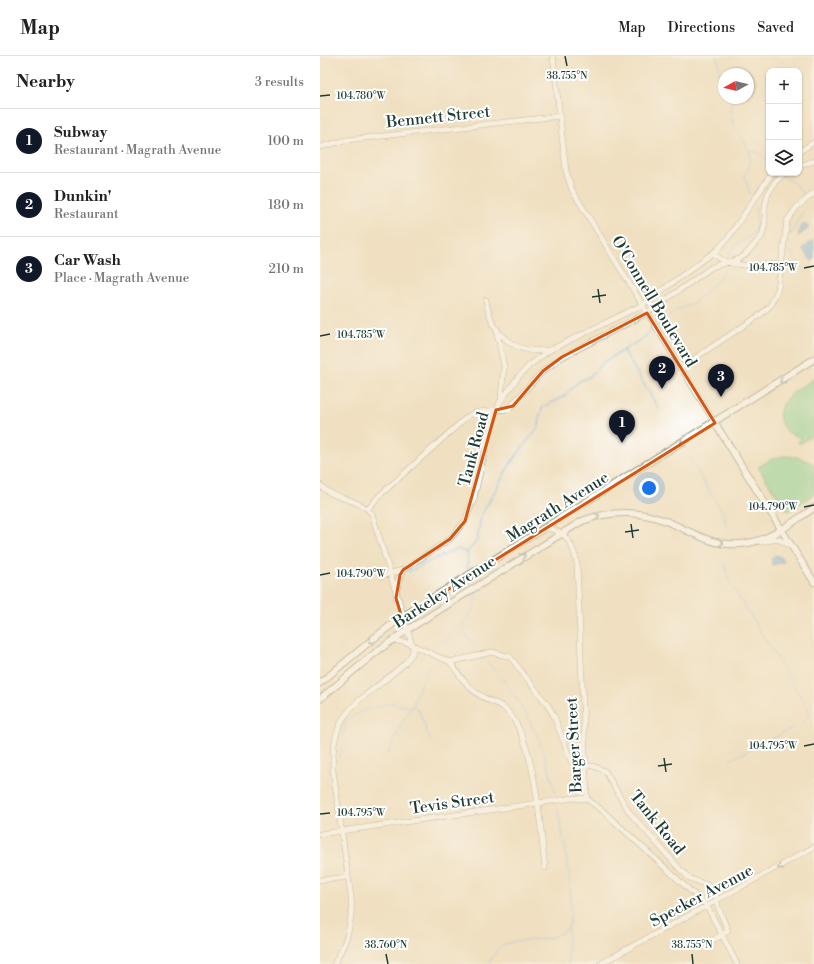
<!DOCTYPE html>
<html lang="en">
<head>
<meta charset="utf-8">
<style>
	body { margin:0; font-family:"Libre Bodoni",serif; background:#f6f6f6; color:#202124 }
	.controls { position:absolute; right:12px; top:12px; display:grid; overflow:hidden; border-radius:8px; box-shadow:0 1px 3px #0004 }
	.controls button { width:36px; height:36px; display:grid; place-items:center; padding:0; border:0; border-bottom:1px solid #e0e0e0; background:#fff; color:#202124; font:20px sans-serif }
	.compass { position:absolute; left:398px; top:12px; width:36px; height:36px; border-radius:50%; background:#fff; box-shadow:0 1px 3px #0004; rotate:262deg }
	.you { position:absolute; left:329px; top:432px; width:14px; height:14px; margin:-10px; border:3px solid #fff; border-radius:50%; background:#1a73e8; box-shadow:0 0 0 6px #1a73e833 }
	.badge { display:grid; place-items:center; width:26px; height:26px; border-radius:50%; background:#111827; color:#fff; font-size:13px; font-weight:700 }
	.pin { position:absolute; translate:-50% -33px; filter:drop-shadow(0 1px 2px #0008) }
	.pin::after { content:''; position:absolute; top:21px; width:14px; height:12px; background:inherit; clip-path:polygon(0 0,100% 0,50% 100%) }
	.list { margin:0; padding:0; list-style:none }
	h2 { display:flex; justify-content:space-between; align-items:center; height:52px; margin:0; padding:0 16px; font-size:17px }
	h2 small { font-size:13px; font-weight:400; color:#757577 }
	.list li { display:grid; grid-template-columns:26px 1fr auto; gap:12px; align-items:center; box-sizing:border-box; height:64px; padding:0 16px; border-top:1px solid #e0e0e0 }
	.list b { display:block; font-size:15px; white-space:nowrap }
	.list p { margin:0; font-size:13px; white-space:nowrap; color:#757577 }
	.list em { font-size:13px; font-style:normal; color:#757577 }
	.icon { flex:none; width:22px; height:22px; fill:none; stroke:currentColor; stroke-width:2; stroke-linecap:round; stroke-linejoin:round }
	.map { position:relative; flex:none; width:494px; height:908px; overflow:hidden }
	header { display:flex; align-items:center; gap:24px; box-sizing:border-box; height:56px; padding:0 20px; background:#fff; border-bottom:1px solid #e0e0e0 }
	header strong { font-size:19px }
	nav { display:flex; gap:22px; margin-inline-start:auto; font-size:14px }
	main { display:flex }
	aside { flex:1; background:#fff }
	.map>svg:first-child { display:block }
</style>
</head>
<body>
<header>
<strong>Map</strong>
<nav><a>Map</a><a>Directions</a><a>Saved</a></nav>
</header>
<main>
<aside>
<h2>Nearby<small>3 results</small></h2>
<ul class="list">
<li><span class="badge">1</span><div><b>Subway</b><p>Restaurant · Magrath Avenue</p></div><em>100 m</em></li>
<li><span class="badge">2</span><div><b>Dunkin'</b><p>Restaurant</p></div><em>180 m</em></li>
<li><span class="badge">3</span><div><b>Car Wash</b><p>Place · Magrath Avenue</p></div><em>210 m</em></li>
</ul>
</aside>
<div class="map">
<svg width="494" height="908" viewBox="0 0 494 908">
	<defs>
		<pattern id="water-ripples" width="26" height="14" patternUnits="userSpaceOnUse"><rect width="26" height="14" fill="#75b3e8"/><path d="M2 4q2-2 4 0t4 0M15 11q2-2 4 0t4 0" fill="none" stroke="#5f93bd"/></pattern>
	</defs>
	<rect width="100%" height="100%" fill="#fff"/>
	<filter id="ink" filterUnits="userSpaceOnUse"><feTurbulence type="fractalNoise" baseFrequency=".025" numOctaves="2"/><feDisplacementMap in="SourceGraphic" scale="8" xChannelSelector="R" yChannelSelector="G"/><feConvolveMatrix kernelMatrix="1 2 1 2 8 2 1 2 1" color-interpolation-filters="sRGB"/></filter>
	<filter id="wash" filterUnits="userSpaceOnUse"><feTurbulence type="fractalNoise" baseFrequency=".012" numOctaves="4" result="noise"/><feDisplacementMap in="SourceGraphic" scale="16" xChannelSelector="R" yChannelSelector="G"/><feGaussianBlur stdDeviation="0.9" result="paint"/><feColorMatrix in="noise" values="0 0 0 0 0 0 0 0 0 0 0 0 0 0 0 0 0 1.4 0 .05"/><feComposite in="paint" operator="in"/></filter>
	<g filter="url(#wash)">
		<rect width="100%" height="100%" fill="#f0e0c1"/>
		<path fill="#83d292" stroke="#518863" d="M494,322V378L480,388L478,385L482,381C474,380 466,377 462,369C451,346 479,333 494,322Z
			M464,400L477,401L494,408V438L469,455L466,454L438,411L452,403Z"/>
		<path fill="url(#water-ripples)" stroke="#4a788e" d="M483,167L488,170V173L478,180L480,172Z
			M494,184V204H491L482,193Z
			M455,499L461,501L464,506L452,509V502Z"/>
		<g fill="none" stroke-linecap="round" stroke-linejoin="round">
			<path stroke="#75b3e8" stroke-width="1" d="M397,0L400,18L404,23
				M413,42C401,72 432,81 430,105C430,110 427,115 424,119L430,138
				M430,95L439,97L448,105
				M464,121L475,128L484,139
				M471,178L485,151
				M469,195L486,217
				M409,200C415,176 444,191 435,151
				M337,270L357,254L368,250L378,243L398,224L404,215
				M303,294L339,353
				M369,402L403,457L406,469
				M404,506L409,525L488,653L489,659L481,667
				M148,515L147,496L157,485L161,460L190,408L219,370L220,359L223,351L243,341L258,326L271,320L282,307L322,283L334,272
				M88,516L136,493L147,496
				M156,539C156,569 128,559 156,592
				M120,589L144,566
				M167,606C202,642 225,687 235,737
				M94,650L99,655L111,686
				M22,683L26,665C34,657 62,648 74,647C79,647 84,652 92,651
				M68,698L83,664L94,650V644L109,610
				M20,701L22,690
				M410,704L473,672
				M169,908C183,869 221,896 248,872C257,842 243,785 238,753
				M248,908V873"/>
		</g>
	</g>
	<g filter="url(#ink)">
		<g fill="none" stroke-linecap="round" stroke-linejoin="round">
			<g stroke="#888e7a" stroke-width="6">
				<path id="minor" d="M233,0L246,115L252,134L395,367
					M0,91L27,84L240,60
					M479,96L494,86
					M479,110L494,105
					M393,197C409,214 440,209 461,208
					M166,244C171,277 193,299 227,294
					M177,277L184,310L181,342
					M360,312L440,259L450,250L458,233L467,165L477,151L494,137
					M0,429C14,445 39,441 52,458L93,592L92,598L85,607C45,645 10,649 13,714L31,841C33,866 27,886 14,908
					M48,453L59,440L148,360L158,356L188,353L223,315L242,301L327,257L392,211L419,203L425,199L442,180L445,167V150L448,138L455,126L465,117
					M227,472C248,476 253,489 257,508L267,743L283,755L387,850L417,908
					M441,486L458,483L471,490
					M61,520L83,514
					M76,542L78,525L83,514L130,483L145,465L154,442L170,371L180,346L199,320L210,309L230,294L322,249L397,194L408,182L452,117
					M73,584L88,587L130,606L172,596L190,601L227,648L234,660L251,705L256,709L273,710L285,715L309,756L359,812L369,822L387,829L395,836L398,851L408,875L395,883
					M130,606C140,620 148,633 163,641C169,645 177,647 183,651C216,678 220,770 225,812
					M0,778L254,742L267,743
					M0,824L28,821
					M280,908L494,791"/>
			</g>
			<g stroke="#888e7a" stroke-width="8">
				<path id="major" d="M395,367L494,526
					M0,627L53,583L79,563L494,303
					M0,643L56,596L87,574L262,465C289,455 316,454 343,464C375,476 395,495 433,486C455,481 475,464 494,452"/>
			</g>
			<use href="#minor" stroke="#fff" stroke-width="5"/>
			<use href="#major" stroke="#fff" stroke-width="6"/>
		</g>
		<defs><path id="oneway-chevron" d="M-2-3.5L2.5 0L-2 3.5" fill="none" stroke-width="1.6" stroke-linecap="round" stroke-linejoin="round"/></defs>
		<g stroke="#8f9e9a">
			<use href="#oneway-chevron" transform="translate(462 325) rotate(148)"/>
			<use href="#oneway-chevron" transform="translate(362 388) rotate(148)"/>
			<use href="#oneway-chevron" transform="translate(277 460) rotate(-15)"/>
			<use href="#oneway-chevron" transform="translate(401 487) rotate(8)"/>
			<use href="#oneway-chevron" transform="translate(203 500) rotate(-32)"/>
			<use href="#oneway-chevron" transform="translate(51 585) rotate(141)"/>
			<use href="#oneway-chevron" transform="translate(460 811) rotate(150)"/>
		</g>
	</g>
	<path d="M0 0H494V908H0ZM327,257L395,367L82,562L76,542L80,519L83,514L130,483L145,465L176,354L193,350L223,315L242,301Z" fill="#f0e0c1" fill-opacity=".55" fill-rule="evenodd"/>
	<path fill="none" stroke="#d45610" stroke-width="3" stroke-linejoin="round" d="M327,257L395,367L82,562L76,542L80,519L83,514L130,483L145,465L176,354L193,350L223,315L242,301Z"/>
	<path fill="none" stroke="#1f3d34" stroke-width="1.5" d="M245,0L247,10M0,40L10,39M484,212L494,210M278,233L280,247M272,241L286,239M0,280L10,278M484,451L494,449M311,468L313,482M305,476L319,474M0,519L10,517M484,690L494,688M344,702L346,716M338,710L352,708M0,758L10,757M66,898L68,908M372,898L373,908"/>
	<g text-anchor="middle" stroke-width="4" stroke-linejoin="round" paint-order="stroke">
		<g font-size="16" fill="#1f3d34" stroke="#fff">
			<text transform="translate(118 60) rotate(-6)" y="6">Bennett Street</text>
			<text transform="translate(335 245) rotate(59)" y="6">O'Connell Boulevard</text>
			<text transform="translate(153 393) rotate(-75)" y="6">Tank Road</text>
			<text transform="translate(237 450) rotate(-32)" y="6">Magrath Avenue</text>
			<text transform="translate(124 535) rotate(-33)" y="6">Barkeley Avenue</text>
			<text transform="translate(253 689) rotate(-93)" y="6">Barger Street</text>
			<text transform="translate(132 746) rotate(-8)" y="6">Tevis Street</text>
			<text transform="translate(338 766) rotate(51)" y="6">Tank Road</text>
			<text transform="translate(381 839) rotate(-28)" y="6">Specker Avenue</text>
		</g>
	</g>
	<g font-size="10" text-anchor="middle" fill="#1f3d34" stroke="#fff" stroke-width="4" stroke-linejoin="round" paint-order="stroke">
		<text x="247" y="23">38.755°N</text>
		<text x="41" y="43">104.780°W</text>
		<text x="453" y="215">104.785°W</text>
		<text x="41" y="282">104.785°W</text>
		<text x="453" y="454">104.790°W</text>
		<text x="41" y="521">104.790°W</text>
		<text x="453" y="693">104.795°W</text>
		<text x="41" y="760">104.795°W</text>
		<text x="66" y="892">38.760°N</text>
		<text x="372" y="892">38.755°N</text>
	</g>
</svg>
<div class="controls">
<button>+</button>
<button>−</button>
<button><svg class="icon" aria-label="layers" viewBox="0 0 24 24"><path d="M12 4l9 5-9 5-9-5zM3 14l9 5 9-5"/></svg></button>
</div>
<svg class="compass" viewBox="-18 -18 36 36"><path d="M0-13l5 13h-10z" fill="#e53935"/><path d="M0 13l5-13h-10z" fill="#757577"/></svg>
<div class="you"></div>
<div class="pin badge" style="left:302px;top:387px">1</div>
<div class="pin badge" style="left:342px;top:333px">2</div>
<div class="pin badge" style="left:401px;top:341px">3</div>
</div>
</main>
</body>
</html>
